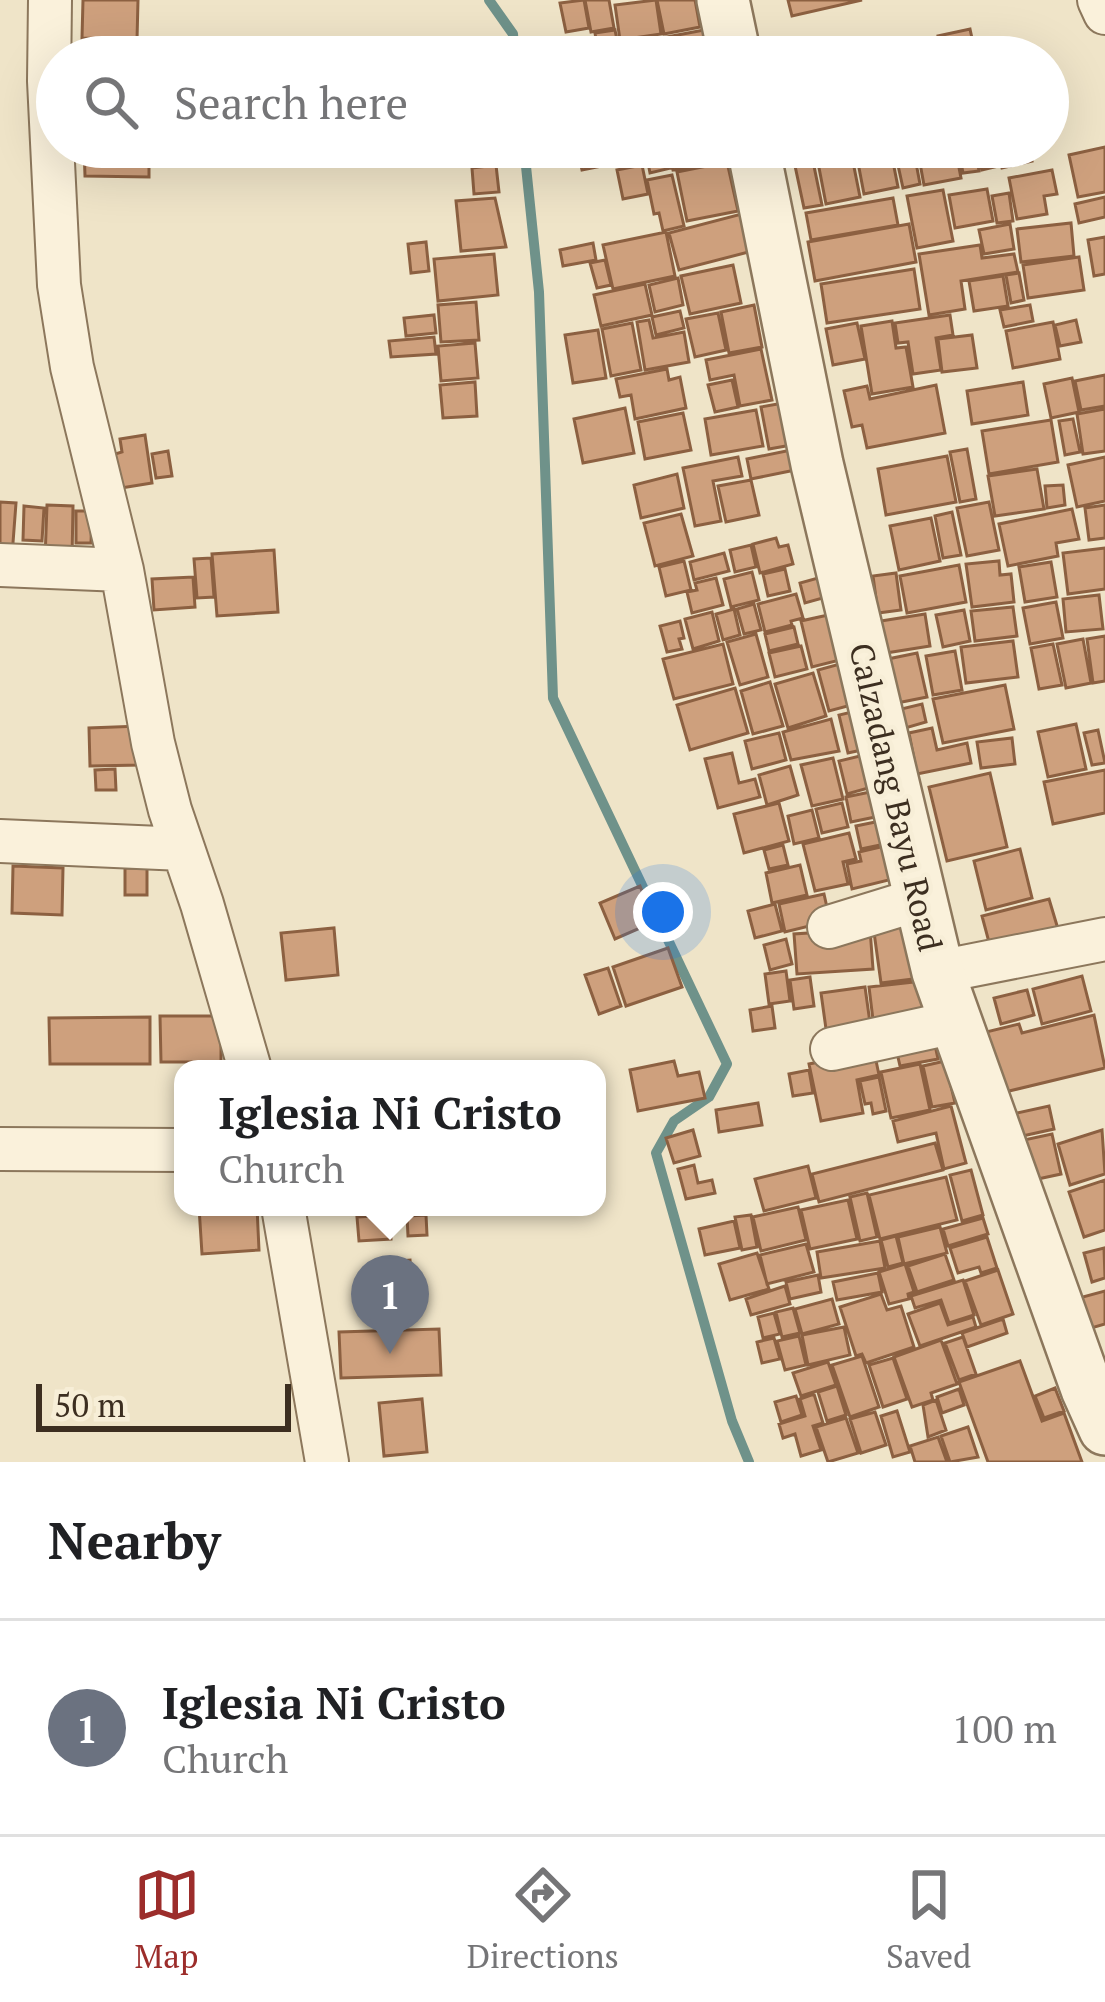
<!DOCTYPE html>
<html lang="en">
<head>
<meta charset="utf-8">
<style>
	body { margin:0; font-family:"PT Serif",serif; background:#f6f6f6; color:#202124 }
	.scale { position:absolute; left:36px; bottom:30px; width:255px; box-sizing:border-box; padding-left:12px; border:6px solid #3c2e20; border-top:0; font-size:33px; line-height:42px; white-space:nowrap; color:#3c2e20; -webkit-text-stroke:9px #f7eed7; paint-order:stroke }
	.you { position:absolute; left:663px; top:912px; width:42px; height:42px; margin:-30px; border:9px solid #fff; border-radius:50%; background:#1a73e8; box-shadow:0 0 0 18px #1a73e833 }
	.badge { display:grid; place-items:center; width:78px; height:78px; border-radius:50%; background:#9c2d2b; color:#fff; font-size:39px; font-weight:700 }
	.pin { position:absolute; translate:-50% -99px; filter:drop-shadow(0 3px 6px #0008) }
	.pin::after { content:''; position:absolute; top:63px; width:42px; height:36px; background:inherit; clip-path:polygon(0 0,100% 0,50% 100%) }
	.popup { position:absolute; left:174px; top:1060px; width:432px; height:156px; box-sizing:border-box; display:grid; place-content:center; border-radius:24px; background:#fff; filter:drop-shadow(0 3px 9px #0005); font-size:39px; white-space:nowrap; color:#757577 }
	.popup b { font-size:45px; color:#202124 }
	.popup::after { content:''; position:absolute; left:50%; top:100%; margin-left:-24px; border:24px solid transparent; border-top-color:#fff }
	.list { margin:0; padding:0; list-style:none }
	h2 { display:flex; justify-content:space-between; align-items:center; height:156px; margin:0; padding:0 48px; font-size:51px }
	h2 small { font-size:39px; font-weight:400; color:#757577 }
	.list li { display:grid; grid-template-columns:78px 1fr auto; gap:36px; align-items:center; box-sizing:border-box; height:216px; padding:0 48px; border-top:3px solid #e0e0e0 }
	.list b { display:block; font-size:45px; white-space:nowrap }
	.list p { margin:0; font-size:39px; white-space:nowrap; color:#757577 }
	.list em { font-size:39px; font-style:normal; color:#757577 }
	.icon { flex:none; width:66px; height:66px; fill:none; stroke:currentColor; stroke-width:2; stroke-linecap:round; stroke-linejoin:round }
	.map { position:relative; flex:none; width:1105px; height:1462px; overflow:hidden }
	.search { position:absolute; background:#fff; box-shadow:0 12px 48px #0002; left:36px; right:36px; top:36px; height:132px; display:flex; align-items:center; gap:30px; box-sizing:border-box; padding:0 42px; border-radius:66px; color:#757577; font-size:45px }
	.sheet { height:372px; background:#fff }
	nav { display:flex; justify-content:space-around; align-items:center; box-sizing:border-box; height:168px; border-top:3px solid #e0e0e0; background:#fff; font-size:33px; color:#757577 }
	nav a { display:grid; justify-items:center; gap:6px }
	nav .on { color:#9c2d2b }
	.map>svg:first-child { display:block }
</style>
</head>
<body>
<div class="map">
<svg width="1105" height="1462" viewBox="0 0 1105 1462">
	<rect width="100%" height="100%" fill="#efe4c8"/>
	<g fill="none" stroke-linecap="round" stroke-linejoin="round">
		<path stroke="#6f928a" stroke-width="10" d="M489,0L513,34L515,57
			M524,147L539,292L553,698L727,1064L709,1097L674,1121L656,1153L732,1421L749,1462"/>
	</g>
	<path fill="#cea07d" stroke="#8c6041" stroke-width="3" d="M83,0H138L137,40L82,38Z
		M584,0L589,28L566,32L560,3Z
		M585,0H609L614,28L591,32Z
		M656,0L661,34L620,40L615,5Z
		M657,0H695L700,27L664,34Z
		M788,0H862L792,16Z
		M970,29L976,57H942L938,36Z
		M615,30L620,55L599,57L595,33Z
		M704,30L710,57H654L651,40Z
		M934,40L938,57H900L898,47Z
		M84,147H149V177L85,176Z
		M577,147H639L641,158L582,170Z
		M645,147H666L671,168L650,173Z
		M668,147H737L739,156L673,170Z
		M791,147H810L822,205L804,208Z
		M815,147H850L860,197L826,204Z
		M855,147H890L898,187L864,194Z
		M894,147H913L920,184L903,188Z
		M917,147H955L961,178L924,185Z
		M958,147H975L979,171L963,173Z
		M976,147H994L999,166L982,170Z
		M997,147H1029L1032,161L1002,168Z
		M1105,147V192L1078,197L1069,155Z
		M727,162L738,211L687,221L677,172Z
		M496,165L499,192L474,194L472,168Z
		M642,165L648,194L623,199L617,170Z
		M1052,170L1057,194L1044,196L1047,214L1017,219L1009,178Z
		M672,175L684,226L663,231L659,213L654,214L647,180Z
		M987,189L993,221L955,228L949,195Z
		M943,190L953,241L917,248L907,196Z
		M1009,193L1013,221L997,223L992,196Z
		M1105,197V217L1079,223L1075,204Z
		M495,198L506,247L461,251L456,201Z
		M893,198L898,225L811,240L806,213Z
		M753,211L764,248L679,270L669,233Z
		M1071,223L1074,256L1021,262L1017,229Z
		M909,224L916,262L815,281L808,242Z
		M1010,224L1014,249L984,254L979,230Z
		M666,232L675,276L613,289L603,245Z
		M1105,237V274L1094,276L1088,240Z
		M426,242L429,271L411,273L408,244Z
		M593,243L596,260L563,266L560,250Z
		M980,245L982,258L1014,254L1018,272L961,281L965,309L929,315L919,254Z
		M494,254L498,295L438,301L434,259Z
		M1079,257L1084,290L1028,298L1023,265Z
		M605,260L611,285L597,288L590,263Z
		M733,265L741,303L690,314L681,276Z
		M914,269L920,309L827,323L821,284Z
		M1019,273L1024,300L1011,303L1006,275Z
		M1003,276L1008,306L974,311L969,281Z
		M678,278L683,305L655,312L649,285Z
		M645,284L652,315L601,326L594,295Z
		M476,302L479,340L441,342L438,305Z
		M754,305L762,347L729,353L721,312Z
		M1030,305L1033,321L1004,327L1000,310Z
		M680,311L684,328L656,335L652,317Z
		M718,313L726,350L695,357L686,319Z
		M434,315L436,333L406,336L404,318Z
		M950,315L953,335L936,338L941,370L913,374L908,342L898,343L895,323Z
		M649,320L653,338L684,332L689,362L645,370L637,322Z
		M1076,320L1081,342L1060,346L1055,325Z
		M892,321L896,348L906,347L913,387L872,394L861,326Z
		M1053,322L1060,359L1013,368L1006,331Z
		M632,323L641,370L611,376L602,329Z
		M857,323L865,359L833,365L826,329Z
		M598,330L606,378L573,383L565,335Z
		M972,335L977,368L942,372L938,339Z
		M434,337L436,354L391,357L389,341Z
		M475,343L478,378L441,381L438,346Z
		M761,349L772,400L740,406L734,375L710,380L706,360Z
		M667,369L669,380L680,377L686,408L635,419L631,395L620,397L616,379Z
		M1105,375V406L1081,410L1075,381Z
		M1072,378L1079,412L1051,418L1044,384Z
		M732,380L738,407L715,412L708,385Z
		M475,382L477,416L443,418L440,385Z
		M1023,382L1028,415L972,424L967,391Z
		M936,385L945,433L867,448L862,425L852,427L844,391L867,386L870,399Z
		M789,402L797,444L769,449L761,407Z
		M625,408L634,453L583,463L574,419Z
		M1105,409V451L1083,454L1077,414Z
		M756,410L763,446L711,455L705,419Z
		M683,413L691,450L645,459L638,422Z
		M1073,419L1080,452L1065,455L1059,421Z
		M1051,420L1058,462L989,474L982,431Z
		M145,435L152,483L121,488L115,454L122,452L120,439Z
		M796,449L800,469L751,479L747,459Z
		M967,449L976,499L960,502L950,452Z
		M168,451L172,476L156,478L152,454Z
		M947,456L956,502L886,515L878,469Z
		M738,457L742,476L713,481L721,521L695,526L683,468Z
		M1105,457V501L1077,507L1068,465Z
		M1037,469L1044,509L995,516L988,476Z
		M677,474L684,508L641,518L634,485Z
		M751,480L759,515L726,522L718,486Z
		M1063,485L1065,505L1047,508L1045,486Z
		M0,502L16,503L12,556L0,555Z
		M989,502L999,550L967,556L957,508Z
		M47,505L73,506L72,560L45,559Z
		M1105,505V538L1089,540L1085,508Z
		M24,506L44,508L42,541L23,540Z
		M1072,509L1079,539L1056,543L1058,556L1008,566L999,524Z
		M76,511H92L91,543H76Z
		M952,512L961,555L943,558L935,516Z
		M681,514L693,556L655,566L644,523Z
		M931,518L940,561L899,570L890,526Z
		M776,538L779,547L788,545L793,564L760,573L753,544Z
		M751,545L756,567L735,572L730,550Z
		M1105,548V589L1068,594L1063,553Z
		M274,550L278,612L217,616L212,554Z
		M724,553L729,571L694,580L690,562Z
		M211,558L214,597L197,598L194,559Z
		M684,561L691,590L666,596L659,567Z
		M999,561L1000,575L1011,574L1014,602L972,607L966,564Z
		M1051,562L1057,597L1025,602L1019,567Z
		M959,565L966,602L907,613L900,576Z
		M785,569L790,591L768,596L763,574Z
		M752,572L759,600L731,607L724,579Z
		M896,573L901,610L878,613L873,576Z
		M825,576L830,596L805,603L800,583Z
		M193,577L195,607L154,610L152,579Z
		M716,578L723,605L692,613L687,592L697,590L695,583Z
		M796,594L803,618L791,621L792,625L765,632L758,604Z
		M1099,595L1103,629L1066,632L1063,599Z
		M1056,602L1063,638L1030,644L1023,608Z
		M754,604L761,630L744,634L737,609Z
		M1013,607L1017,636L975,641L971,611Z
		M734,609L740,635L723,640L716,614Z
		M964,610L970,641L943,647L936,615Z
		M712,612L719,641L693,649L685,619Z
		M837,613L848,658L812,667L801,621Z
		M925,614L930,646L886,653L881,621Z
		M680,621L684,638L679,639L682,649L667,652L660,626Z
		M794,627L798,644L769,651L765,634Z
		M756,634L768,677L740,685L727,642Z
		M1105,636V681L1093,683L1087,639Z
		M1083,639L1091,683L1066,688L1057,644Z
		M1013,641L1018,677L966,683L961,647Z
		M723,644L733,684L674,699L663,659Z
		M1053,644L1062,685L1039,689L1031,648Z
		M801,646L807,669L775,677L769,653Z
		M955,651L962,690L933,695L926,656Z
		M917,653L927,697L892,704L883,660Z
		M847,662L859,703L829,711L818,670Z
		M813,673L826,716L788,728L775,684Z
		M770,682L783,726L753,734L741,691Z
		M1005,685L1014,729L943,743L933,699Z
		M735,688L748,733L690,750L677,705Z
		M922,704L926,722L902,729L897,710Z
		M856,711L866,749L848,753L839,715Z
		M831,719L839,751L791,760L783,732Z
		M1076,724L1086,769L1048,777L1038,732Z
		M140,726L141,765L90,766L89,728Z
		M932,728L937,750L967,743L971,763L917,774L909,733Z
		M1098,730L1105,763L1092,765L1084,733Z
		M779,733L786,760L752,769L745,741Z
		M1012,738L1015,764L981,768L977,742Z
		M732,753L739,783L755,779L760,797L718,808L705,759Z
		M864,755L872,787L847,794L839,761Z
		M833,758L843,799L812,806L801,765Z
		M790,766L798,795L767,805L759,775Z
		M115,769L116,790H96L95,770Z
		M1105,770V813L1053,824L1044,782Z
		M990,773L1007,847L947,861L929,787Z
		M875,791L880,816L851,822L846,797Z
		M779,803L789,841L744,853L734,814Z
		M842,803L848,827L822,833L816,809Z
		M812,810L819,838L794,844L788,816Z
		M885,820L890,843L861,849L856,826Z
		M849,833L856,859L843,862L848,884L815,891L803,844Z
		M783,845L788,865L769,869L764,850Z
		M889,845L897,878L852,889L847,864L861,861L859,852Z
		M1020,849L1032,898L986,910L974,861Z
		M800,865L807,895L772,903L766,873Z
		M13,866L63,868L62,915L12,913Z
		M125,868H147V895H125Z
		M640,886L654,922L615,939L600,903Z
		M824,894L830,921L785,932L779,904Z
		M1049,899L1058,929L990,946L982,916Z
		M775,904L782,931L755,938L748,911Z
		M913,920L921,978L881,983L873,925Z
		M334,928L338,975L286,980L281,933Z
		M870,929L873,969L797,974L794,934Z
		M786,939L792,964L770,970L764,945Z
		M668,948L682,987L626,1006L613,967Z
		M608,968L621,1006L599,1014L585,975Z
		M786,971L790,1001L769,1004L765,974Z
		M1082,976L1091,1011L1042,1024L1033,989Z
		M810,977L814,1006L794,1009L790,980Z
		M923,981L929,1021L874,1028L869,987Z
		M865,987L871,1030L827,1036L821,993Z
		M1027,990L1034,1015L1001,1024L994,998Z
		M772,1006L775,1028L753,1031L750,1010Z
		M1094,1015L1105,1068L1001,1093L986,1032L1019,1024L1022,1033Z
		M160,1016H221V1062H161Z
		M150,1017V1064H50L49,1018Z
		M933,1036L938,1059L900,1066L895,1044Z
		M874,1051L879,1075L857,1080L863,1113L821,1121L809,1064Z
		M674,1061L678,1076L699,1072L705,1098L638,1111L630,1070Z
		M945,1061L955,1103L932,1107L923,1066Z
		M920,1064L930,1110L891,1118L881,1072Z
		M809,1070L813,1093L793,1096L789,1074Z
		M879,1077L886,1111L873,1114L871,1103L865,1104L860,1081Z
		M758,1103L762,1125L719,1132L716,1110Z
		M951,1106L966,1163L944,1169L936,1133L898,1142L893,1121Z
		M1049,1106L1054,1129L1018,1137L1013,1114Z
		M693,1130L700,1156L674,1163L666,1138Z
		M1102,1130L1105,1174L1070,1185L1058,1144Z
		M1052,1134L1061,1174L1024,1182L1015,1142Z
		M935,1143L943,1170L819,1202L812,1174Z
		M694,1165L698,1183L712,1180L715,1193L686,1199L678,1169Z
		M808,1166L816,1198L764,1211L755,1179Z
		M971,1170L983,1215L962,1221L950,1175Z
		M946,1177L957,1220L880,1239L869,1195Z
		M1105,1180V1230L1084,1237L1069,1192Z
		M867,1193L877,1237L860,1241L850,1197Z
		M848,1200L857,1239L810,1249L801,1210Z
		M199,1207H257L259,1250L202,1254Z
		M798,1207L806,1240L761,1251L753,1217Z
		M390,1215L391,1239L359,1241L357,1217Z
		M426,1215L427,1235L408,1236L407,1216Z
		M751,1215L757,1247L742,1250L735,1217Z
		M983,1218L988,1234L948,1246L943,1229Z
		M734,1221L740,1248L705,1255L699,1229Z
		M940,1227L947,1253L904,1264L898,1237Z
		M896,1236L903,1263L888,1267L881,1240Z
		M987,1237L997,1268L981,1273L979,1267L958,1273L950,1248Z
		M880,1241L885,1268L821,1278L817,1252Z
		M806,1244L814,1272L767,1284L760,1255Z
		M1104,1248L1105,1278L1092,1282L1084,1253Z
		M757,1253L769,1289L730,1300L719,1264Z
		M945,1254L954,1280L917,1292L908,1266Z
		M410,1260L411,1277L375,1280L374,1263Z
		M905,1264L914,1292L908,1294L909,1299L889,1304L879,1272Z
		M998,1270L1013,1314L981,1325L965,1281Z
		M878,1273L882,1292L837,1300L833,1282Z
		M818,1275L821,1292L790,1299L786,1282Z
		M963,1280L974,1315L949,1323L941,1300L915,1308L911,1296Z
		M411,1281L413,1311L379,1314L377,1283Z
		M785,1286L790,1304L751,1315L746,1299Z
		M1105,1291V1324L1088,1329L1079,1298Z
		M881,1294L887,1310L901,1306L914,1347L866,1363L862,1354L856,1356L840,1307Z
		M832,1299L839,1324L802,1334L795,1309Z
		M940,1303L948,1325L973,1317L976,1327L920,1346L908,1314Z
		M793,1308L800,1333L782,1337L776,1312Z
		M774,1313L780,1334L763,1338L758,1317Z
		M1003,1319L1007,1333L967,1347L962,1333Z
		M844,1327L850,1355L808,1365L802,1335Z
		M439,1329L441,1375L341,1378L339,1332Z
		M799,1336L806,1365L785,1370L777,1341Z
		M963,1337L976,1374L959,1380L945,1343Z
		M774,1338L780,1359L762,1363L757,1342Z
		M941,1340L957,1384L931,1393L933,1400L912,1407L894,1357Z
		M862,1356L879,1407L850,1417L832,1365Z
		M893,1358L907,1399L883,1407L869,1365Z
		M1020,1361L1042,1421L1064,1413L1082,1462H988L959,1382Z
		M828,1362L836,1385L801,1396L793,1373Z
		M837,1386L846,1415L827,1421L818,1392Z
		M1055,1388L1064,1411L1044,1418L1035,1396Z
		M959,1389L964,1405L942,1413L937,1397Z
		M814,1394L823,1423L813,1426L821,1450L801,1456L795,1434L783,1438L779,1424L805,1416L800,1399Z
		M796,1396L802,1415L781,1422L775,1402Z
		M422,1399L427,1452L384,1456L379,1403Z
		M936,1400L946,1430L928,1437L923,1405Z
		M897,1411L910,1452L893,1457L881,1416Z
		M875,1412L886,1445L861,1453L850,1419Z
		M846,1418L858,1453L828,1462L816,1427Z
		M968,1427L978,1457L950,1462L941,1436Z
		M938,1437L947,1462H915L910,1446Z"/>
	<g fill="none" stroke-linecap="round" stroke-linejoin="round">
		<g stroke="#8c775c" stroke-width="46">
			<path id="minor" d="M50,0L49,81L59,285L72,367L122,570L153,743L170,810L202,904L250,1069
				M1099,0L1105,13
				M0,565L122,570
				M0,841L183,849
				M829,927L920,899
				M938,972L1105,939
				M832,1049L955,1022
				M0,1149L183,1150
				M283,1207L327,1462"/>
		</g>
		<g stroke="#8c775c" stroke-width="56">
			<path id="tertiary" d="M723,0L735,57
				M753,147L817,464L938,972L1087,1389L1105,1429"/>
		</g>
		<use href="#minor" stroke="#faf1db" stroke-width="42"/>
		<use href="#tertiary" stroke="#faf1db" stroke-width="51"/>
	</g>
	<g text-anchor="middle" stroke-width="9" stroke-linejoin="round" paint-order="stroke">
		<g font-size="33" fill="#3c2e20" stroke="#f7eed7">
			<text transform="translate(896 797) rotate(77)" y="12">Calzadang Bayu Road</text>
		</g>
	</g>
</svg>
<div class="scale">50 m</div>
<div class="you"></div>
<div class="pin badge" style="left:390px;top:1354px;background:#6b7280">1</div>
<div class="popup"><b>Iglesia Ni Cristo</b>Church</div>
<div class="search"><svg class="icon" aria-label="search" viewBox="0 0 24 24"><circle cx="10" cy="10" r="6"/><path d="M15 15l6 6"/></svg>Search here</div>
</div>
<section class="sheet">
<h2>Nearby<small></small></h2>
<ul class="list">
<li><span class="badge" style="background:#6b7280">1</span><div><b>Iglesia Ni Cristo</b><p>Church</p></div><em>100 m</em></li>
</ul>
</section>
<nav>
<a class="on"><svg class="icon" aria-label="map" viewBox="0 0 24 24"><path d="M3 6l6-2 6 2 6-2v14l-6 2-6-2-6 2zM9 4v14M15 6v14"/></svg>Map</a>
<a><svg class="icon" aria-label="directions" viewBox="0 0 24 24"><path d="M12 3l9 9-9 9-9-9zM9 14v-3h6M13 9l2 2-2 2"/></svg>Directions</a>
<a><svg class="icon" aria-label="saved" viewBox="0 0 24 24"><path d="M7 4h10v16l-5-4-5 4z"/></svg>Saved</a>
</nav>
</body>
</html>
